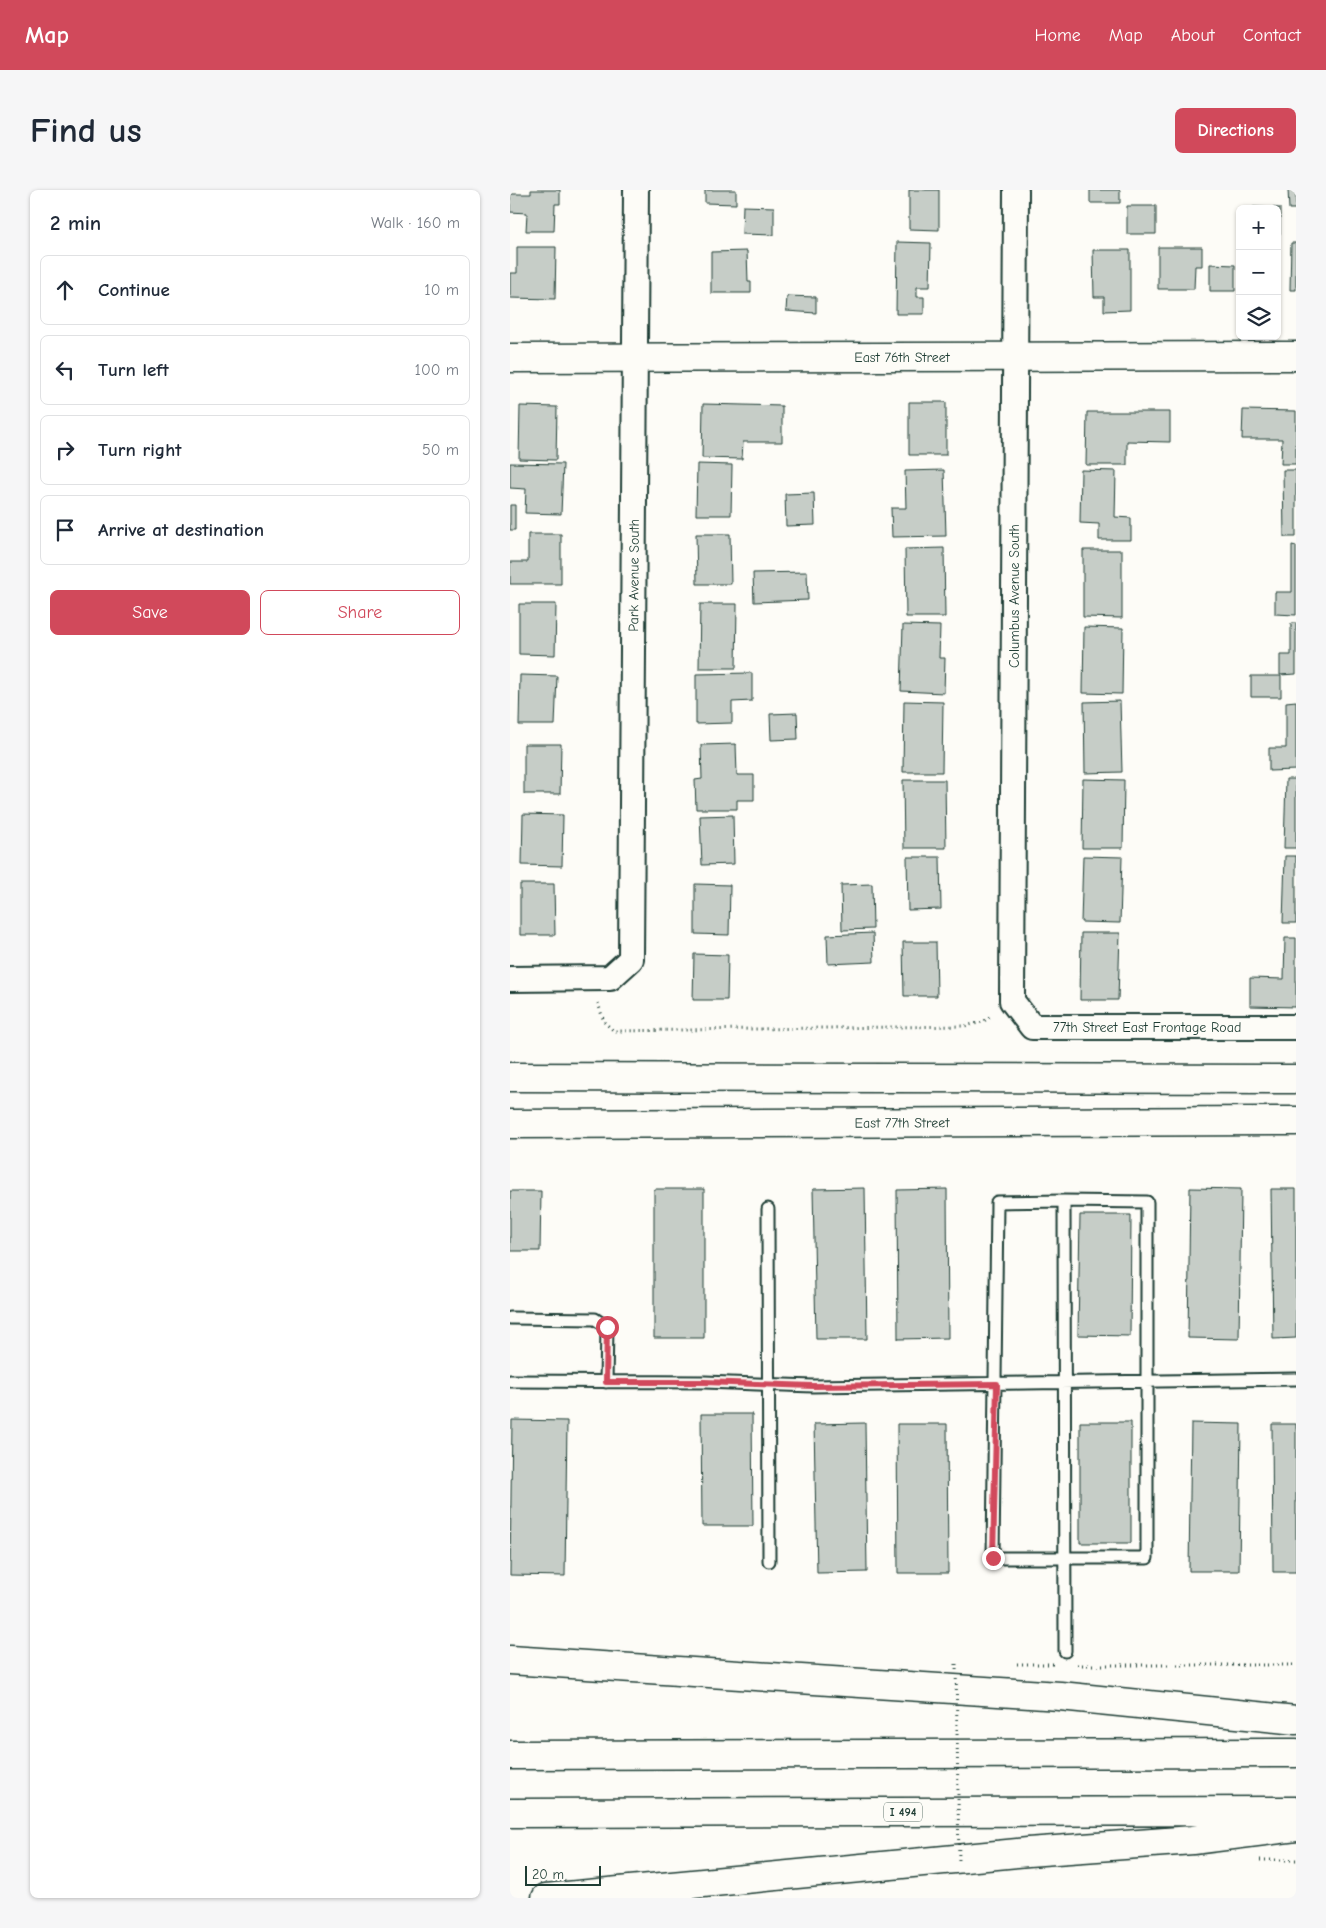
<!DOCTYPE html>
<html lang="en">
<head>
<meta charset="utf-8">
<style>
	body { margin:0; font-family:"Comic Neue",sans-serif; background:#f6f6f7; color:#1f2937 }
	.controls { position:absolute; right:15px; top:15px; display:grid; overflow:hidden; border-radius:8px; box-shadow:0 1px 4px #0004 }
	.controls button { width:45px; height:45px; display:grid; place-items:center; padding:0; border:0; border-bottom:1px solid #e0e1e3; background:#fff; color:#1f2937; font:25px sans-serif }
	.scale { position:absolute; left:15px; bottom:12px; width:76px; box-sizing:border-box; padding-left:5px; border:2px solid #1f3d34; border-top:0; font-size:14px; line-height:18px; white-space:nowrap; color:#1f3d34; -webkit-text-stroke:4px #fdfcf7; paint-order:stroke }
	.stop { position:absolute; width:15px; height:15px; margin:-11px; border:4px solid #d1495b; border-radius:50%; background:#fff }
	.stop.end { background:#d1495b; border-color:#fff; box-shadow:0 1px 5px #0008 }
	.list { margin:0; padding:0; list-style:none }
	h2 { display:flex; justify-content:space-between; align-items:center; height:65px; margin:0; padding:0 20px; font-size:21px }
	h2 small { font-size:16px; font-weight:400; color:#747a83 }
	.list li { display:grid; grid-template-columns:32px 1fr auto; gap:15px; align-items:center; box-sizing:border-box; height:70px; margin:0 10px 10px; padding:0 10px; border:1px solid #e0e1e3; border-radius:8px }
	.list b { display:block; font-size:19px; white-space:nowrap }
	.list em { font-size:16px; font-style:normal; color:#747a83 }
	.actions { display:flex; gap:10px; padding:15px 20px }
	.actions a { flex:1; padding:11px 0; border:1px solid #d1495b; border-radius:8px; text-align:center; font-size:18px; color:#d1495b }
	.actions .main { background:#d1495b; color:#fff }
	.icon { flex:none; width:28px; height:28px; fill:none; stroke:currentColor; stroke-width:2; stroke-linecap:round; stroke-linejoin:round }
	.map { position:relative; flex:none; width:786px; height:1708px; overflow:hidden; border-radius:8px }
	header { display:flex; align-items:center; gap:30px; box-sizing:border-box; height:70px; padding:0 25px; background:#d1495b; color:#fff }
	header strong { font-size:24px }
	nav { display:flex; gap:28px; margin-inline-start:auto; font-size:18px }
	.intro { display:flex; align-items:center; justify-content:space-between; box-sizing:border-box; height:120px; padding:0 30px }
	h1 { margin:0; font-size:35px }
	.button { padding:12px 22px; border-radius:8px; background:#d1495b; color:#fff; font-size:18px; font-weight:700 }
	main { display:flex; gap:30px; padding:0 30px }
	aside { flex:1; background:#fff; border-radius:8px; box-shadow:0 1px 4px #0004 }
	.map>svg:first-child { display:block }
</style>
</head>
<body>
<header>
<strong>Map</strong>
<nav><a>Home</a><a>Map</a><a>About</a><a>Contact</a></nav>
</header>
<div class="intro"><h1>Find us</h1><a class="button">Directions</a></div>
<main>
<aside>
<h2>2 min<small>Walk · 160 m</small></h2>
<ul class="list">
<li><svg class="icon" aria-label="ahead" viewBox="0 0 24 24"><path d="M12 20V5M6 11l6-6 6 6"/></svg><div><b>Continue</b></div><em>10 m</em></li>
<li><svg class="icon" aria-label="left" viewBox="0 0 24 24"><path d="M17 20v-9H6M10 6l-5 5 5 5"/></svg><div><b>Turn left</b></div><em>100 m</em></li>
<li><svg class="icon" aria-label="right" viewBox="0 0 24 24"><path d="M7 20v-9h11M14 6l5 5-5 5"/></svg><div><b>Turn right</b></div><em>50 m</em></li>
<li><svg class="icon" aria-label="arrive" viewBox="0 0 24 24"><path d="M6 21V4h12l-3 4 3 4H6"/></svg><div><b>Arrive at destination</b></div></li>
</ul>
<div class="actions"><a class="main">Save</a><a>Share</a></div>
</aside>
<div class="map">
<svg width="786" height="1708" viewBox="0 0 786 1708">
	<rect width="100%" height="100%" fill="#fdfcf7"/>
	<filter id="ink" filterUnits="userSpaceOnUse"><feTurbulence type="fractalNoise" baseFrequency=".02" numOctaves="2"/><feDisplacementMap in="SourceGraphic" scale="10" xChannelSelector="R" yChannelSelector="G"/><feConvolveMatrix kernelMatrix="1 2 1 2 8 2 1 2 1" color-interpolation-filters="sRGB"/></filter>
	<g filter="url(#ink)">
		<path fill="#c6cdc7" stroke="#1f3d34" d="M21,0H50V14H45L44,41H16L17,23L0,22V4H21Z
			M195,0H226V14L195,13Z
			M399,0H429V40L399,39Z
			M580,0H610V13H580Z
			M778,0H786V19H779Z
			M233,16L264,17V45L232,44Z
			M617,16H646V44H617Z
			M743,17L770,18V44H767V19H743Z
			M387,52L421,53L420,97H407V107H414V124H386Z
			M781,53H786V100H780Z
			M7,57H46L45,109L0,108V83H7Z
			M648,57H692V76H685L684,99H648Z
			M583,60H620V120L594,121V107H584Z
			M237,61L238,92H241V103H201V62Z
			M700,74L725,75V101H700Z
			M277,106L306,107V123L276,121Z
			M399,212H436V265H399Z
			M193,214L272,216V252H233L232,269L192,268Z
			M10,216L47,217L46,270L9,269Z
			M733,220L786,221V274H771L772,249H732Z
			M577,222H660V252L617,251V275H576Z
			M0,273L53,274L51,324L15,323L16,299L0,298Z
			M187,274L222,275L221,325H186Z
			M434,280L436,346L382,347L381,318H396L395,281Z
			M571,280L606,281L605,327L621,328V350H589V334L570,333Z
			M773,280H786V347H774Z
			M304,303L305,335L276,336L275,304Z
			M0,315H5V340H0Z
			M18,344H51V394H0V372H18Z
			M186,344H220L221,394H187Z
			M782,355L786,356V425L765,424V402H782Z
			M434,358L435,427H396L395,359Z
			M573,360H612V428L573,427Z
			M297,382L298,410L244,412L243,383Z
			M9,414H46L45,465L9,464Z
			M190,414H227L226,478H189Z
			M781,433H786V484L770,485V465H781Z
			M393,435L430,436L429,468H435L434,503L391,501Z
			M574,437L613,438L612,504L573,503Z
			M242,483V511L222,512V533L186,534V484Z
			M10,485L47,486L45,535H9Z
			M741,486H771V507H741Z
			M394,511L433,512L432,582H393Z
			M610,511L612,582L575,583L574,512Z
			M786,511V580L759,581V558H776V512Z
			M287,523L288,549L261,550L260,524Z
			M14,554H51L50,604H14Z
			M226,554L227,585H244V610H227V619H186L185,590L192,589L191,555Z
			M573,589L614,590L613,658H572Z
			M776,589H786V658H774Z
			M393,590H435L436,658H394Z
			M13,624L53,625L52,676L12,675Z
			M223,625L224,674L192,675L190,626Z
			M573,666L612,667L610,733L571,732Z
			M775,666H786V733H773Z
			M397,667H430L431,719L398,720Z
			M10,694H44L45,745H10Z
			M185,694L220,695L219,745L185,744Z
			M362,694L363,739L332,740L331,695Z
			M363,743L364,772L318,774L317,745Z
			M571,743H610L608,810H570Z
			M775,748H786V817L740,816V788L774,789Z
			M393,752H426L427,806H394Z
			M184,764L218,765L217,810H183Z
			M355,998L357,1149H306L303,999Z
			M680,998L731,999L729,1149L678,1148Z
			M144,999H194V1148H144Z
			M437,999L438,1148L388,1149L387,1000Z
			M761,999H786V1148L763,1149Z
			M0,1001H31L30,1061H0Z
			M570,1025H621L620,1146L568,1145Z
			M191,1224H242L243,1336H192Z
			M2,1230L57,1231L55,1386L0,1385Z
			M570,1232H621V1353H570Z
			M355,1233L357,1382L307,1383L304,1234Z
			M681,1233L731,1234L729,1381H679Z
			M387,1234H437L438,1383H388Z
			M762,1234H786V1382H763Z"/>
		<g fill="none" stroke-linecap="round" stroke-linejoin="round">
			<g stroke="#1f3d34" stroke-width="15">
				<path id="lane" d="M554,1011L637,1012V1368H483L487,1012L554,1011C555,1161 555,1311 555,1461
					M258,1019L259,1371
					M0,1128L85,1129L97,1137L96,1192
					M0,1191L195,1192L303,1196L786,1189"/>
			</g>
			<g stroke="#1f3d34" stroke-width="28">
				<g id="street">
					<path id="s1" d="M506,0L502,811L522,837H786"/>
					<path id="s2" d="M0,789L100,788L121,769L126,0"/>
				</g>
			</g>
			<g stroke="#1f3d34" stroke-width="31">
				<g id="secondary">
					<path id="s3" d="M0,168L786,166"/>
					<path d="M0,887L786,889"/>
					<path id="s4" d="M0,934L786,931"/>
				</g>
			</g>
			<g stroke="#1f3d34" stroke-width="31">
				<path id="highway" d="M0,1470L550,1506L786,1530
					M0,1565L786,1563
					M0,1623L786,1621
					M36,1708L518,1662L683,1650L786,1637"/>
			</g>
			<path stroke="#1f3d34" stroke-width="3" stroke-dasharray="1 4" stroke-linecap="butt" d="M88,813L94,832L104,841L455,836L473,832L482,825
				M507,1474H543
				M567,1475H786
				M750,1670H786"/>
			<use href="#lane" stroke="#fdfcf7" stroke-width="11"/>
			<use href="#street" stroke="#fdfcf7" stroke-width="24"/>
			<use href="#secondary" stroke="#fdfcf7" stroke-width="28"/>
			<use href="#highway" stroke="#fdfcf7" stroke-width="28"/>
			<path stroke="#1f3d34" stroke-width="3" stroke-dasharray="1 4" stroke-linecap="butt" d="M446,1474L449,1673"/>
		</g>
	</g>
	<g fill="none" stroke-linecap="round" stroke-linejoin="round" filter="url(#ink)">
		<path stroke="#d1495b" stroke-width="6" d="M97,1137L96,1192H195L303,1196L487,1194L483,1368"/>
	</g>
	<g text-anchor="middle" stroke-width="4.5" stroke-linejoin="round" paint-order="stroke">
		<rect fill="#fdfcf7" stroke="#62766e" stroke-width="1" x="374" y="1612.5" width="38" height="19" rx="4"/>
		<g font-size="12" font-weight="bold" fill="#1f3d34">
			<text x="393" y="1626">I 494</text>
		</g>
		<g font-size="14" fill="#1f3d34" stroke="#fdfcf7">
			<text dy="5" stroke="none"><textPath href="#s3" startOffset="392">East 76th Street</textPath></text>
			<text dy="5" stroke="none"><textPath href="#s2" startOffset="512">Park Avenue South</textPath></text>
			<text transform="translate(504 406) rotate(-90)" y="5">Columbus Avenue South</text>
			<text dy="5" stroke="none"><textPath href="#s1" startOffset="959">77th Street East Frontage Road</textPath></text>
			<text dy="5" stroke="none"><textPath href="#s4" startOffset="392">East 77th Street</textPath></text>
		</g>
	</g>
</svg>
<div class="controls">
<button>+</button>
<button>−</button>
<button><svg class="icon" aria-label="layers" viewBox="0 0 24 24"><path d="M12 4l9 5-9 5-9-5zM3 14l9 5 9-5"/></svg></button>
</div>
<div class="scale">20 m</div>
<div class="stop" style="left:97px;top:1137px"></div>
<div class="stop end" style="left:483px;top:1368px"></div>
</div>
</main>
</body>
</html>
